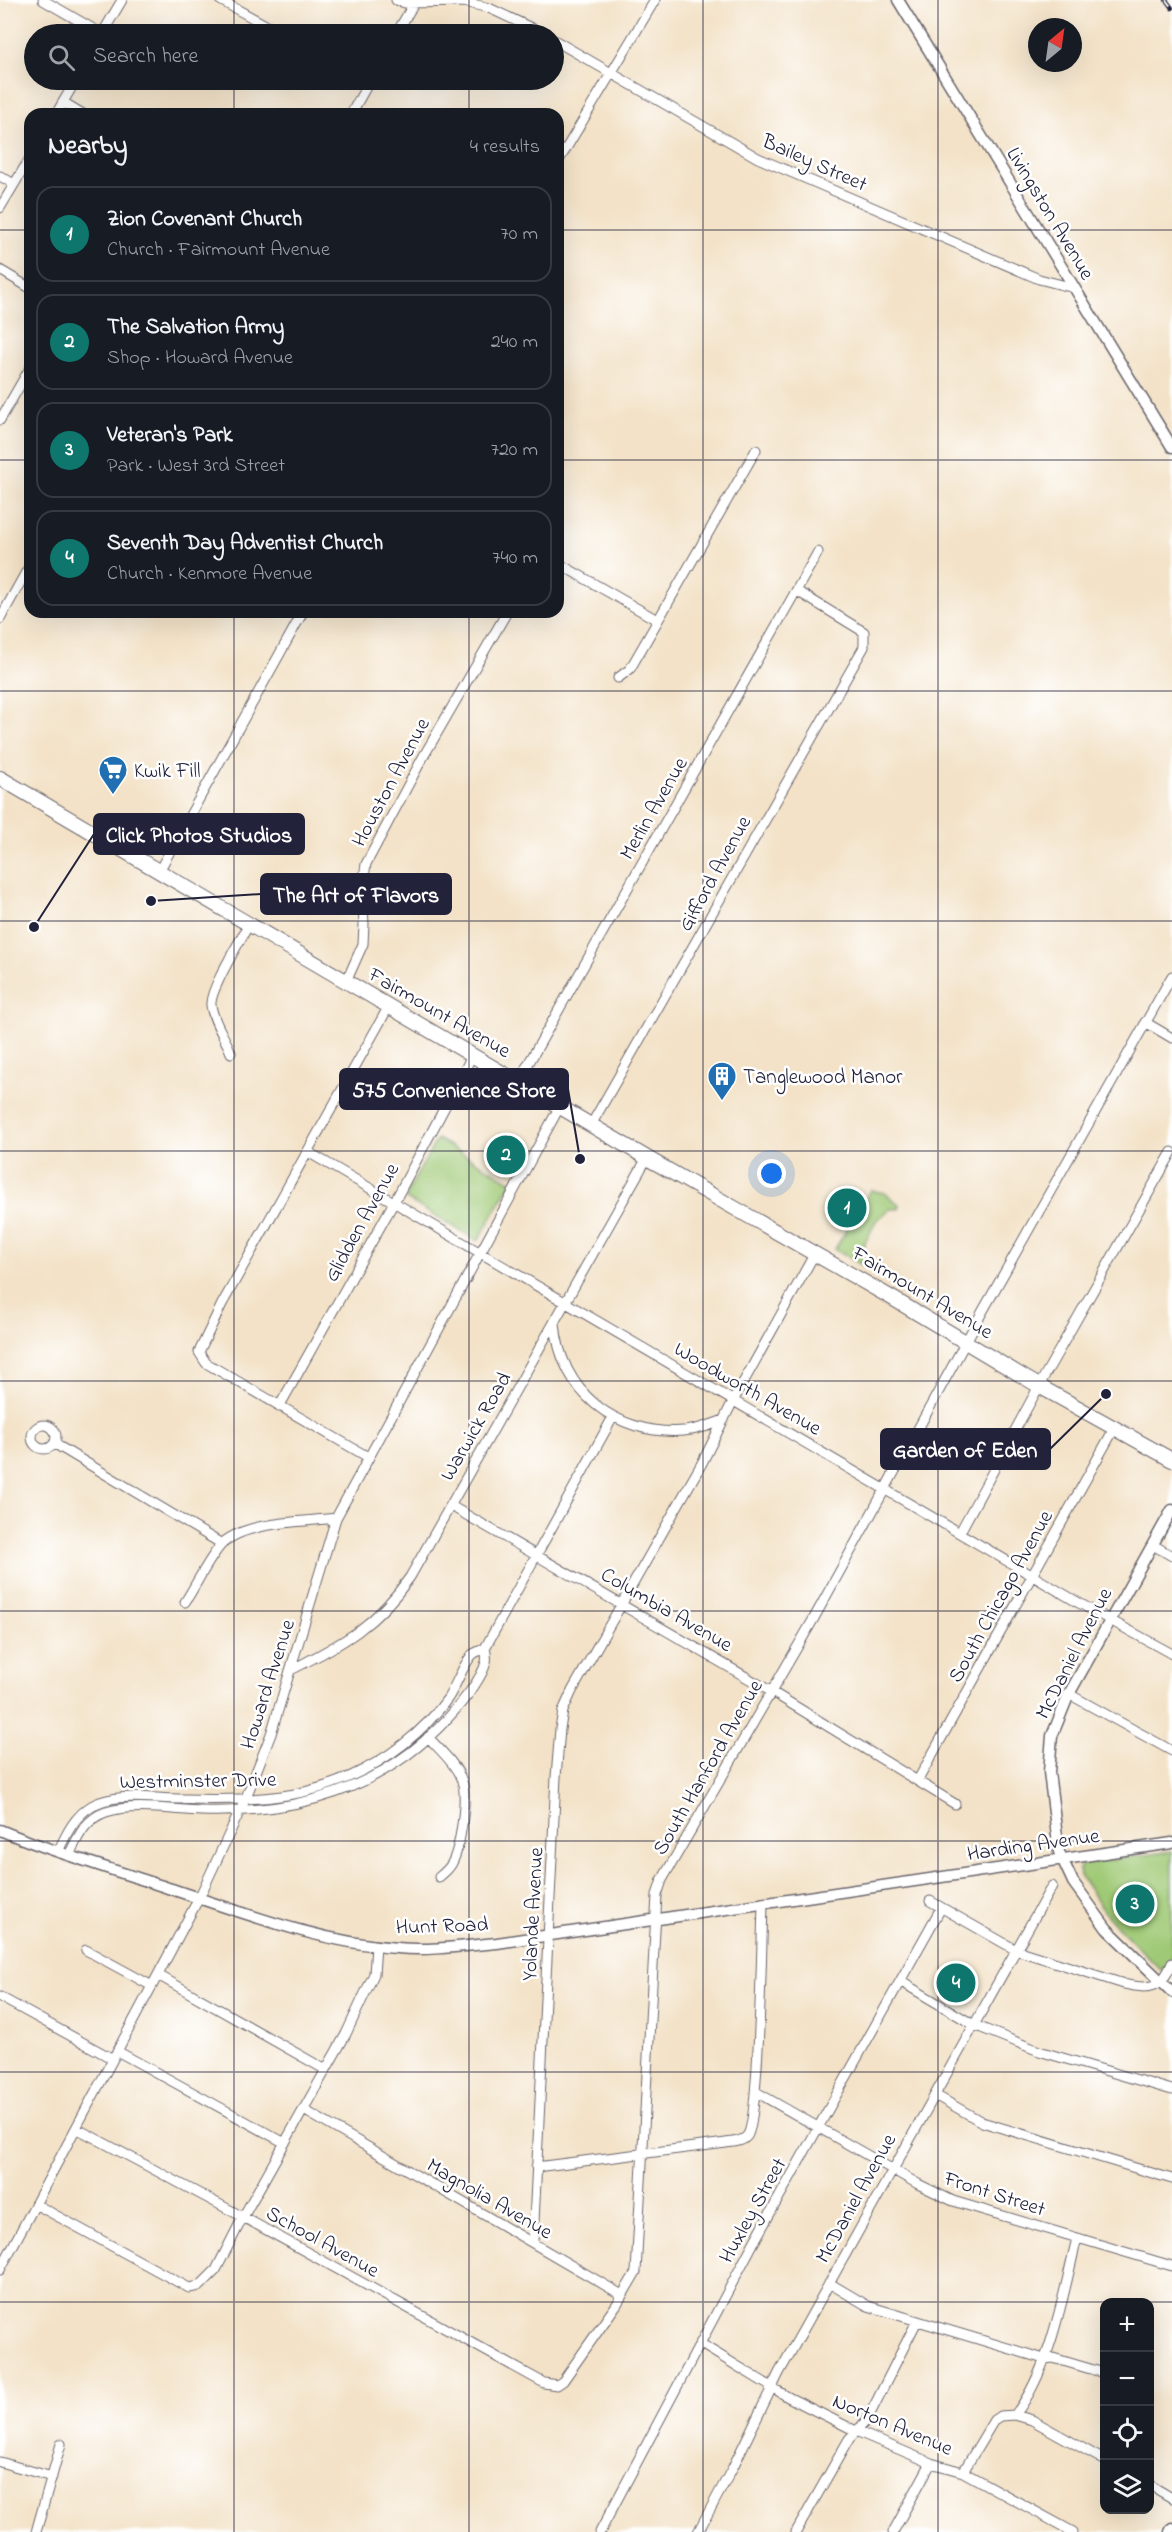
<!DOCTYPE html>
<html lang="en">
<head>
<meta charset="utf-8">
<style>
	body { margin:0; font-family:"Indie Flower",sans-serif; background:#20242c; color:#f1f3f6 }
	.controls { position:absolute; right:18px; bottom:18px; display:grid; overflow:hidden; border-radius:12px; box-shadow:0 6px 24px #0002 }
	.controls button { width:54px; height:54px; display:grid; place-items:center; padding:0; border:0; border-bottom:2px solid #363941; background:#171b24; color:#f1f3f6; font:30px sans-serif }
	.compass { position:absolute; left:1028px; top:18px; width:54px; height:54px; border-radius:50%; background:#171b24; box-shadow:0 6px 24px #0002; rotate:29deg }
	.you { position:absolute; left:772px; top:1174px; width:21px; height:21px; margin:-15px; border:4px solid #fff; border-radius:50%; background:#1a73e8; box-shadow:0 0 0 9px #1a73e833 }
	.badge { display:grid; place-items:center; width:39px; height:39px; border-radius:50%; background:#0f766e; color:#fff; font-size:20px; font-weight:700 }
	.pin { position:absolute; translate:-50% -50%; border:3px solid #fff; box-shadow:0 2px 6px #0006 }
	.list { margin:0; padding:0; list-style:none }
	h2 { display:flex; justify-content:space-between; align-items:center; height:78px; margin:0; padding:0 24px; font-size:26px }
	h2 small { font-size:20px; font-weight:400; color:#9ea1a6 }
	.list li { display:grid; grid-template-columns:39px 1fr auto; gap:18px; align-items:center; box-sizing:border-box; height:96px; margin:0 12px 12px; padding:0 12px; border:2px solid #363941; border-radius:18px }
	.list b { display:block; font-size:22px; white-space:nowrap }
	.list p { margin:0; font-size:20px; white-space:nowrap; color:#9ea1a6 }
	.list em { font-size:20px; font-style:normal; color:#9ea1a6 }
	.icon { flex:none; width:33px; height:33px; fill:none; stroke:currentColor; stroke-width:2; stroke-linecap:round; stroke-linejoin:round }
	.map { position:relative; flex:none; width:1172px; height:2532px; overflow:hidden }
	.search { position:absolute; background:#171b24; box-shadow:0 6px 24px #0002; left:24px; top:24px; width:540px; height:66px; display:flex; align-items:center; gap:15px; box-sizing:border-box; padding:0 21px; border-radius:33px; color:#9ea1a6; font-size:22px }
	.panel { position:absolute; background:#171b24; box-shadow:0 6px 24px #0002; left:24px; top:108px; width:540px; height:510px; border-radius:18px }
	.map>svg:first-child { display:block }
</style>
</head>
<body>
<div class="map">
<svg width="1172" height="2532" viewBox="0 0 1172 2532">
	<rect width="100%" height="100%" fill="#fff"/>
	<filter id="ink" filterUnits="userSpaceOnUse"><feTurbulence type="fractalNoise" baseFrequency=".0167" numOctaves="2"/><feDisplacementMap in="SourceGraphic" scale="12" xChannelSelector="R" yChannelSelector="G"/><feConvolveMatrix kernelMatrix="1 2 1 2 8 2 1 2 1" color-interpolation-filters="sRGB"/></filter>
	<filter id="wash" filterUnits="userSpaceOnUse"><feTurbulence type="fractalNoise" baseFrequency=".008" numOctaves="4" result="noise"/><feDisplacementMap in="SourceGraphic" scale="24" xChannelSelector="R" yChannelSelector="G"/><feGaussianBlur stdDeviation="1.35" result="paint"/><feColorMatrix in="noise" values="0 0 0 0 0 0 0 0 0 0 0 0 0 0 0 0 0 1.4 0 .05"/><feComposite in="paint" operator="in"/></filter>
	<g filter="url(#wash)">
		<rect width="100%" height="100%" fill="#f3e2c7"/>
		<path fill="#9fc975" stroke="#607658" stroke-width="1.5" d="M437,1139L512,1182L478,1241L406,1199L408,1191Z
			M871,1190L885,1193L900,1205L899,1209H890L876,1221L859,1255L868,1262L869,1269L835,1249Z
			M1172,1851V1955L1168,1966L1161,1970L1109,1918L1080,1876L1079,1868L1084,1864Z"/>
	</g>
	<g filter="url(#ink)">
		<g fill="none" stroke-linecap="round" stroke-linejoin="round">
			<g stroke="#6b656c" stroke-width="11">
				<path id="minor" d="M43,0L102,34
					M220,0L282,34
					M396,0L405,3L464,2L489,8L544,34
					M102,34L122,0
					M396,34L416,0
					M554,40L758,158L1039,279L1074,288
					M63,102L83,114
					M56,114L76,80
					M351,114L370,80
					M558,162L655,0
					M0,176L14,184
					M0,208L30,158
					M0,270L30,288
					M0,420L30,368
					M558,563L657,620
					M0,619L30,565
					M618,678L630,669L756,450
					M159,871L303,612
					M346,982L363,944L364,924L362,891L366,864L422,759L507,612
					M1145,1022L1172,1038
					M231,1053C225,1037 213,1022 211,1005C209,990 241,940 249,924
					M518,1082L818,552
					M591,1125L864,647V632L797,591
					M308,1152L1079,1603L1172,1654
					M555,1323C560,1392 616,1436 684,1431C698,1430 711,1425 724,1420
					M279,1407L398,1195L473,1054
					M32 1437a12 12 0 1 1 24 0a12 12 0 1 1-24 0Z
					M55,1444L222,1544
					M368,1457L206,1363L199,1352L222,1304L389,1006
					M451,1506L772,1692L955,1804
					M960,1532L1045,1375L1172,1152
					M1153,1545L1172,1556
					M185,1602C195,1587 211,1554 223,1543C248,1521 304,1522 336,1518
					M291,1670C343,1643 375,1627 410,1577L647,1158
					M1069,1694L1172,1751
					M428,1737C440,1750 456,1764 462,1781C468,1798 460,1848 452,1863C449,1869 444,1873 439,1877
					M918,1780L1114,1429
					M58,1852C66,1834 75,1815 93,1805C117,1792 152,1799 179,1799C238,1800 294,1802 349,1777C387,1760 424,1732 448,1698C456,1686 463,1664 473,1654C476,1652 482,1650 485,1648L613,1417
					M69,1855C78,1837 85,1819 106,1812C132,1803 173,1810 201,1811C297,1814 382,1790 448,1718C460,1705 482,1679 486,1662C487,1658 486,1652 485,1648
					M930,1901L1016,1950L1124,1984C1148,1990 1162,1989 1172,1963
					M86,1950L152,1986
					M158,1975L326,2070
					M900,1981L974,2025L1039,2051L1172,2090
					M0,1997L113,2059
					M117,2051L285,2143
					M756,2092L918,2184L953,2201L1172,2266
					M935,2095L982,2122L1172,2179
					M304,2110L622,2295
					M76,2128L243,2217L544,2383L557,2385L563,2381L617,2304L636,2272L657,1895L662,1880L813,1620L980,1316L1172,976
					M536,2167L726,2143C733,2142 742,2142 747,2136C759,2122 762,1935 763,1903
					M35,2204L189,2288L200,2286L216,2270L243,2217L346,2034L374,1974L376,1946
					M533,2242L556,1777L560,1729L563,1711L572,1691L702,1463L733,1401L815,1253
					M0,2270L199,1898L245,1800L271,1734L336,1518L560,1106
					M829,2283L868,2306L1044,2359L1053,2358L1104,2373
					M701,2344L788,2397L856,2431L931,2463L963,2472L1073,2532
					M1015,2415L1032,2420L1104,2460
					M0,2462L52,2477
					M963,2472L994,2420L1000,2416L1015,2415C1051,2368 1063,2295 1077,2238
					M1150,2485L1172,2498
					M36,2532L61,2444
					M600,2532L753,2244L941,1908
					M698,2532L733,2467L779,2373L1052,1886
					M796,2532L849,2439L867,2420L917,2321
					M893,2532L931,2463"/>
			</g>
			<g stroke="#6b656c" stroke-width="13">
				<path id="tertiary" d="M898,0L1172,447
					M1172,1510L1069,1694L1052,1736L1049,1772L1059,1852L1073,1882L1107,1929L1172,1992
					M0,1830C52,1852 106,1867 159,1885C237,1910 315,1942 397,1948C430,1951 464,1946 497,1943L1172,1843
					M1170,2532L1172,2528"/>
			</g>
			<g stroke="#6b656c" stroke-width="16">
				<path id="primary" d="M0,778L647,1158L892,1298L1039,1386L1172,1460"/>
			</g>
			<use href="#minor" stroke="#fff" stroke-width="9"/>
			<use href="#tertiary" stroke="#fff" stroke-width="10"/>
			<use href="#primary" stroke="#fff" stroke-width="14"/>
			<g stroke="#22223b" stroke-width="4.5">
				<path id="rail" d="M1166,0L1172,8"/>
			</g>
			<use href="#rail" stroke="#fff" stroke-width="2" stroke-dasharray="7" stroke-linecap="butt"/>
		</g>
	</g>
	<path fill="none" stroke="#22223b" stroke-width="1.5" stroke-opacity="0.55" d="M234,0V34M469,0V34M703,0V2532M938,0V2532M234,80V114M469,80V114M0,230H30M558,230H1172M0,460H30M558,460H1172M234,612V2532M469,612V2532M0,691H1172M0,921H1172M0,1151H1172M0,1381H1172M0,1611H1172M0,1841H1172M0,2072H1172M0,2302H1172"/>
	<defs>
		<g id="supermarket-pin" transform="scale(1.5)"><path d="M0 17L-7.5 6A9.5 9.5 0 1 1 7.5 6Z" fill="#1f6fb2" stroke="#fff"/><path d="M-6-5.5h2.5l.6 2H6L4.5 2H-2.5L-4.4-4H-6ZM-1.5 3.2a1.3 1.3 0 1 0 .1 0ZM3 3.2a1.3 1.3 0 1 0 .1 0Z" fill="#fff"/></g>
		<g id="building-pin" transform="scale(1.5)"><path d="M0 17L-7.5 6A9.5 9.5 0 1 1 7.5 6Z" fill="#1f6fb2" stroke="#fff"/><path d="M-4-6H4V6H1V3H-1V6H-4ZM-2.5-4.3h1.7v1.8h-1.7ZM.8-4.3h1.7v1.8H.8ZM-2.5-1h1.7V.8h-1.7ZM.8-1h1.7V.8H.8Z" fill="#fff"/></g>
	</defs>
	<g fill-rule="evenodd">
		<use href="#supermarket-pin" x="113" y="770"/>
		<use href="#building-pin" x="722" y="1076"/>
	</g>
	<g text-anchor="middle" stroke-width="5" stroke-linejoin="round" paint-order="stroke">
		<g font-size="21" fill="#22223b" stroke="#fff">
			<text transform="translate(815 162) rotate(24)" y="7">Bailey Street</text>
			<text transform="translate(1051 213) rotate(59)" y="7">Livingston Avenue</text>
			<text transform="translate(390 782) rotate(-62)" y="7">Houston Avenue</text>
			<text transform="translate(653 808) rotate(-60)" y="7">Merlin Avenue</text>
			<text transform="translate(714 873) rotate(-61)" y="7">Gifford Avenue</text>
			<text transform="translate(440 1012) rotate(30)" y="7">Fairmount Avenue</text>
			<text transform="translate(361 1222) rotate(-61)" y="7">Glidden Avenue</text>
			<text transform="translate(923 1292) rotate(31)" y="7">Fairmount Avenue</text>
			<text transform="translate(748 1388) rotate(30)" y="7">Woodworth Avenue</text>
			<text transform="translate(475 1426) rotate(-60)" y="7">Warwick Road</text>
			<text transform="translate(1000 1596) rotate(-61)" y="7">South Chicago Avenue</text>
			<text transform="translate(667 1609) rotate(30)" y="7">Columbia Avenue</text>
			<text transform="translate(1073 1653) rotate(-63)" y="7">McDaniel Avenue</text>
			<text transform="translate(267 1684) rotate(-72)" y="7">Howard Avenue</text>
			<text transform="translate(707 1767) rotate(-60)" y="7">South Hanford Avenue</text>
			<text transform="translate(198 1780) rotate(-1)" y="7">Westminster Drive</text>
			<text transform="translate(1033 1844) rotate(-8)" y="7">Harding Avenue</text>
			<text transform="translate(532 1914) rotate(-87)" y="7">Yolande Avenue</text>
			<text transform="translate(442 1925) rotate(-2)" y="7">Hunt Road</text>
			<text transform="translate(995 2193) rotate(18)" y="7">Front Street</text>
			<text transform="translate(490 2198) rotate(30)" y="7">Magnolia Avenue</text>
			<text transform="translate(855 2198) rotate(-61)" y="7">McDaniel Avenue</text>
			<text transform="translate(752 2210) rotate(-61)" y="7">Huxley Street</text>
			<text transform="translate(323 2241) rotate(29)" y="7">School Avenue</text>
			<text transform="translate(893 2424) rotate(23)" y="7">Norton Avenue</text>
		</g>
		<g font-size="21" fill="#22223b" stroke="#fff" text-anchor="start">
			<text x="134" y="777">Kwik Fill</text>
			<text x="743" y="1083">Tanglewood Manor</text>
		</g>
	</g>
	<path fill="none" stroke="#22223b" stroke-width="2" d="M34 927L94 834M151 901L261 894M580 1159L568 1089M1106 1394L1050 1449"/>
	<g fill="#22223b" stroke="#fff" stroke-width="2">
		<circle cx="34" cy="927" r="6"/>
		<circle cx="151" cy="901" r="6"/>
		<circle cx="580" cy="1159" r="6"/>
		<circle cx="1106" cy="1394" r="6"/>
	</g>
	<g fill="#22223b" stroke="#22223b" stroke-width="2">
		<rect x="94" y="814" width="210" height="40" rx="6"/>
		<rect x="261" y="874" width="190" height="40" rx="6"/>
		<rect x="340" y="1069" width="228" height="40" rx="6"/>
		<rect x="881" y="1429" width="169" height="40" rx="6"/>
	</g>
	<g font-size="22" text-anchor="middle" font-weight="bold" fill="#fff">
		<text x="199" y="842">Click Photos Studios</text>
		<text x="356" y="902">The Art of Flavors</text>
		<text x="454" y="1097">575 Convenience Store</text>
		<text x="965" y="1457">Garden of Eden</text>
	</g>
</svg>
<div class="controls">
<button>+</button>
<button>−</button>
<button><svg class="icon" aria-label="locate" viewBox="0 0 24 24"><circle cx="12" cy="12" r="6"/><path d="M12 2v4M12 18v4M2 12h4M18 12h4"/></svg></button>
<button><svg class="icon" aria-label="layers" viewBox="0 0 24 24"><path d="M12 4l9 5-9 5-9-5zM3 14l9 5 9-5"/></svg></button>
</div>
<svg class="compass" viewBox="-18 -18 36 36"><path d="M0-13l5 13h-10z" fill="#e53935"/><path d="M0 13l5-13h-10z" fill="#9ea1a6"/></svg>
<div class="you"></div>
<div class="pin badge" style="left:847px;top:1208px">1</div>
<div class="pin badge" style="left:506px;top:1155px">2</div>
<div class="pin badge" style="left:1135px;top:1904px">3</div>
<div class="pin badge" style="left:956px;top:1983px">4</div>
<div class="search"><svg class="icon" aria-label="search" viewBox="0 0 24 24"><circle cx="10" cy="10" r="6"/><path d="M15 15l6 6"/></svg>Search here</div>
<section class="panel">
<h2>Nearby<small>4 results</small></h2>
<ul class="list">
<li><span class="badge">1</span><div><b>Zion Covenant Church</b><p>Church · Fairmount Avenue</p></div><em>70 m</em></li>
<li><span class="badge">2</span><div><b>The Salvation Army</b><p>Shop · Howard Avenue</p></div><em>240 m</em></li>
<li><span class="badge">3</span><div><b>Veteran's Park</b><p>Park · West 3rd Street</p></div><em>720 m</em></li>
<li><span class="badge">4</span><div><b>Seventh Day Adventist Church</b><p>Church · Kenmore Avenue</p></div><em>740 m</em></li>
</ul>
</section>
</div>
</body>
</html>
